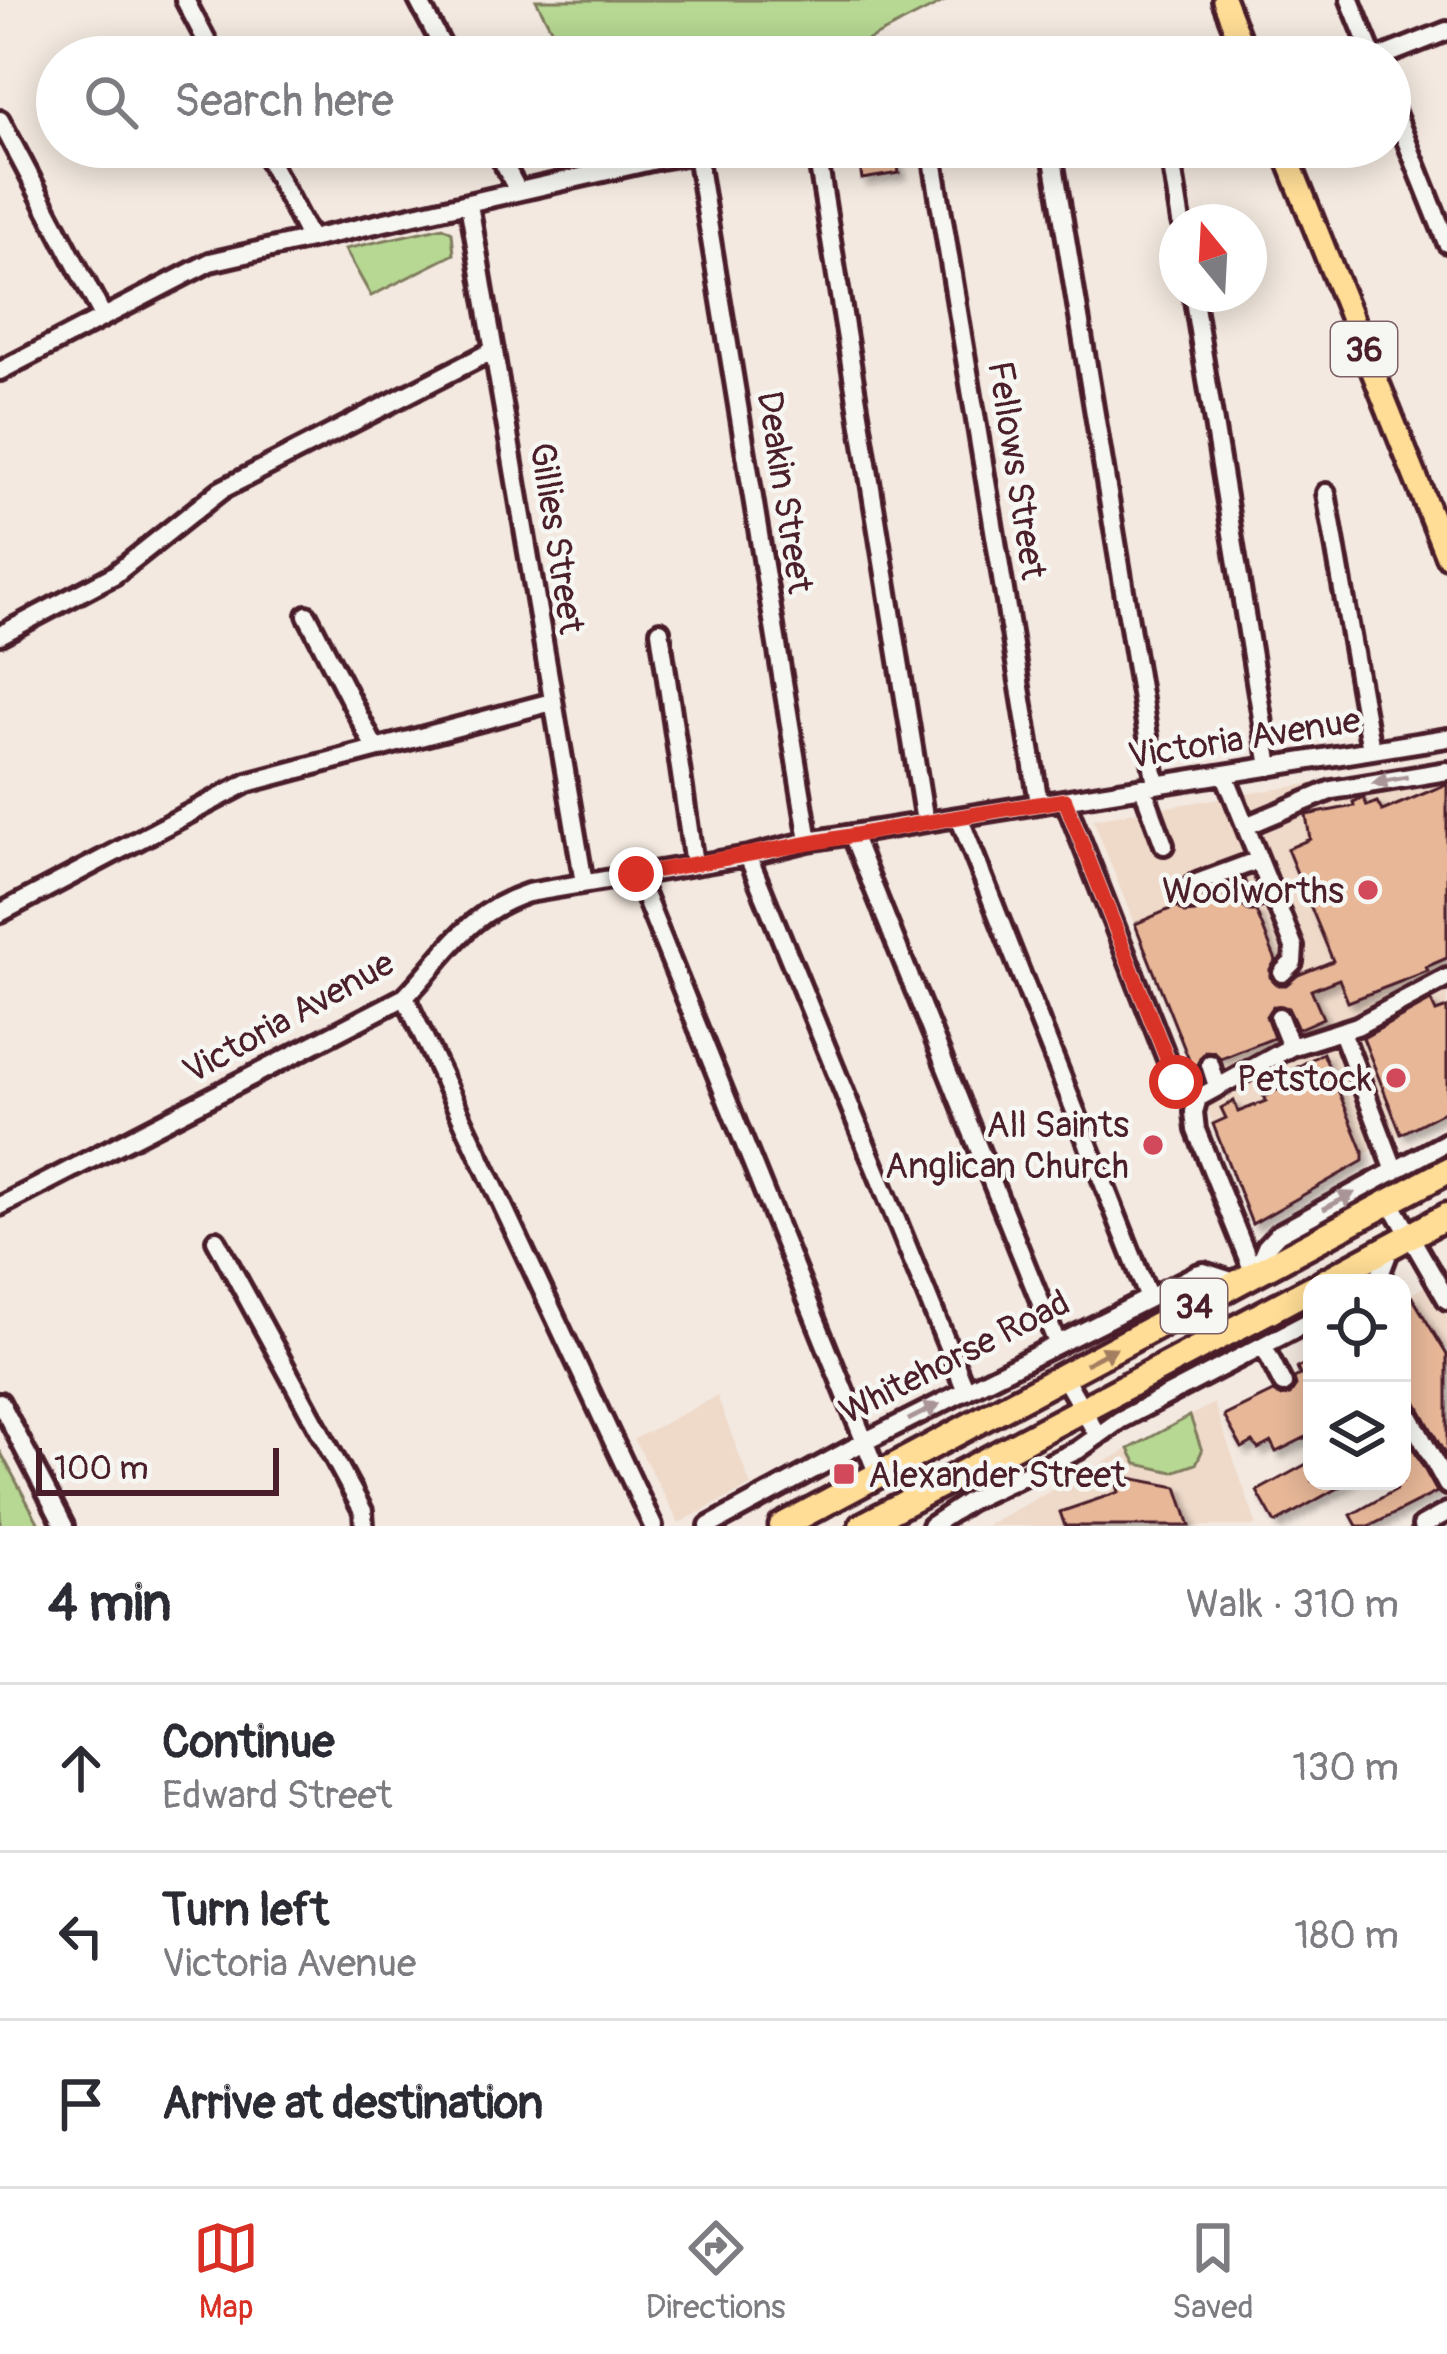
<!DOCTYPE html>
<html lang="en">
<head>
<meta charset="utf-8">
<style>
	body { margin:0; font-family:Pangolin,sans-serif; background:#f2f2f3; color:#2b2b33 }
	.controls { position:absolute; right:36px; bottom:36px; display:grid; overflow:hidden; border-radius:24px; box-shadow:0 6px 30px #0003 }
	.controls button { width:108px; height:108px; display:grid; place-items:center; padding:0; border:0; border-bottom:3px solid #e1e1e2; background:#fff; color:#2b2b33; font:60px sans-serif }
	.compass { position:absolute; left:1159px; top:204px; width:108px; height:108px; border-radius:50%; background:#fff; box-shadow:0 6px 30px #0003; rotate:342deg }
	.scale { position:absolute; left:36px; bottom:30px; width:243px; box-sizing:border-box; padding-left:12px; border:6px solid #4a1f2b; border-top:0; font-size:33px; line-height:42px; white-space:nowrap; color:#4a1f2b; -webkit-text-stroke:9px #f6f6f2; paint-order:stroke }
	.stop { position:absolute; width:36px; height:36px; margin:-27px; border:9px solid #d93025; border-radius:50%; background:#fff }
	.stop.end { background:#d93025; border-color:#fff; box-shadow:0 3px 12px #0008 }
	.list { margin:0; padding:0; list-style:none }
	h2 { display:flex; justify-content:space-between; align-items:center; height:156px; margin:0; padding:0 48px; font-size:51px }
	h2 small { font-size:39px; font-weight:400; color:#7c7c81 }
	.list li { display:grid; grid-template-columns:78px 1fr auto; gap:36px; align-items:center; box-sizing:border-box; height:168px; padding:0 48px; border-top:3px solid #e1e1e2 }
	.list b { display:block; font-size:45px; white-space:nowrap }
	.list p { margin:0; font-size:39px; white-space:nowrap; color:#7c7c81 }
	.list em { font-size:39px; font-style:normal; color:#7c7c81 }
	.icon { flex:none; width:66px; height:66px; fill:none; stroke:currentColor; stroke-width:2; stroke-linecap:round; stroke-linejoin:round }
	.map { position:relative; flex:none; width:1447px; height:1526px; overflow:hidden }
	.search { position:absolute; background:#fff; box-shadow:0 6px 30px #0003; left:36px; right:36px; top:36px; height:132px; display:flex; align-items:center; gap:30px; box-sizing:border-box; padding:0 42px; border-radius:66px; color:#7c7c81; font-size:45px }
	.sheet { height:660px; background:#fff }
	nav { display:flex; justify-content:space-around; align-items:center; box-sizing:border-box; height:168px; border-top:3px solid #e1e1e2; background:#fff; font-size:33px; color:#7c7c81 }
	nav a { display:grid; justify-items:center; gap:6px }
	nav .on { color:#d93025 }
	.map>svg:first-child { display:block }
</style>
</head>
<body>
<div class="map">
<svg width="1447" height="1526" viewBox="0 0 1447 1526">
	<defs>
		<filter id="shadow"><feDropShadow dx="5.5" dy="5.5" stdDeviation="3" flood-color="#0004"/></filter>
	</defs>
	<rect width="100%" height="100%" fill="#f3e9e0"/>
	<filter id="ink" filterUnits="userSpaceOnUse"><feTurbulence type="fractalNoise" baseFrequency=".00833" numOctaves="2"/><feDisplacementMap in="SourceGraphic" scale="24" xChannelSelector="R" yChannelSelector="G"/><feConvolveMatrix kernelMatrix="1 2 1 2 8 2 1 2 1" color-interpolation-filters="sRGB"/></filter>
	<g filter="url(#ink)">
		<path fill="#efdaca" d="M1447,761V1110L1249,1216L1093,819Z
			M1447,1274V1487L1402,1412V1299Z
			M717,1396L751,1486L679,1523L634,1439Z
			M1214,1403L1257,1526H985Z"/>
		<path fill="#b6d892" stroke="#807c5e" stroke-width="3" d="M536,0H947L835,57H566Z
			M443,227L452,232L454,254L371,296L345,249Z
			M1190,1416L1202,1451L1196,1464L1173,1472L1137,1464L1129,1449Z
			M0,1451L40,1526H0Z"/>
		<path fill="#e7b798" stroke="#4a1f2b" stroke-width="3" filter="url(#shadow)" d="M890,149L892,161L897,160L899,173L862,179L858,154Z
			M1447,784V958L1426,967L1428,971L1348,1002L1339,979L1311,990L1323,1018L1298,1029L1288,1008L1273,1006L1266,1016L1274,1038L1221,1059L1214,1052H1205L1193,1070L1135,924L1177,906L1184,913L1195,912L1200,896L1244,879L1247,887L1240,896V904L1249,911H1256L1273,953L1276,960L1270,969V977L1278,985H1286L1298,975L1333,961L1287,849L1310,839L1306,815L1354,806L1353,802L1364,798L1367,806L1377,802L1382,811Z
			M1431,1001L1436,1012L1447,1008V1110L1401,1134L1363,1038Z
			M1323,1053L1363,1151V1161L1252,1224L1213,1124L1226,1118L1221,1108L1234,1101L1238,1112L1266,1101L1264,1097L1283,1087L1280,1081L1291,1075L1290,1071Z
			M1412,1297L1447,1355V1458L1415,1400L1402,1394V1302Z
			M1312,1360V1434L1276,1452L1271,1442L1258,1449L1253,1442L1242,1448L1224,1416L1273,1392L1281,1397L1290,1395L1296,1386L1294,1378L1300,1375L1297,1368Z
			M1402,1429L1437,1492L1370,1526H1357L1351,1515L1397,1489L1393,1481H1402Z
			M1312,1461V1481H1350L1275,1523L1257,1491Z
			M1114,1475L1177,1487L1190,1526H1065L1060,1512L1119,1492Z"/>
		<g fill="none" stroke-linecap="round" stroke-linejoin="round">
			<g stroke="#4a1f2b" stroke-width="26">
				<path id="minor" d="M185,0L215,57
					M418,0L448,57
					M1350,0L1373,57
					M1381,57L1447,31
					M1390,100L1447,243
					M0,120L103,316
					M262,147L309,237
					M495,147L518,191
					M816,147L925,822
					M931,147L1039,803
					M1051,147L1156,785
					M1169,147L1181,222
					M697,154L809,841
					M469,204L584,883
					M1193,294L1270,767
					M0,371L210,262L660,159L735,147
					M1326,493L1371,750
					M307,615L374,746
					M660,631L694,864
					M0,635L114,575L221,490L494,350
					M1225,775L1294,947L1293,962L1282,973
					M1143,788L1164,845
					M1065,800L1176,1082
					M959,817L1148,1296
					M1246,826L1332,790L1447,771
					M852,834L1057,1343
					M748,856L966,1391
					M636,874L878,1475
					M1252,899L1272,892
					M1188,901L1187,892L1194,884L1259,860
					M0,913L247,783L552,702
					M405,997L653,1526
					M1279,1017L1291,1047
					M1342,1032L1395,1171
					M1210,1064L1217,1086
					M1390,1201L1447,1300
					M0,1206L405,997C449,952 465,914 528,893L748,856L809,841L1447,738
					M216,1240L363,1511L364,1526
					M1255,1273L1266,1247L1278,1234L1447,1142
					M1254,1274L1196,1130L1194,1112L1198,1098L1291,1047L1357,1026L1447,978
					M1377,1283L1391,1246
					M1264,1347L1283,1384
					M1064,1377L1098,1436
					M0,1402L64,1526
					M1404,1406L1447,1485
					M709,1526L864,1442L1197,1274L1204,1272L1238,1283
					M931,1526L969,1501L1078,1450L1120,1420L1312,1320
					M1422,1526L1447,1512"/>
			</g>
			<g stroke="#4a1f2b" stroke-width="30">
				<path id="major" d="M1224,0L1246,57
					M1283,147L1447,556"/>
			</g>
			<g stroke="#4a1f2b" stroke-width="33">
				<path id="highway" d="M1322,1283L1447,1216
					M782,1526L1447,1171
					M862,1526L1312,1288"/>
			</g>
			<use href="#minor" stroke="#f6f6f2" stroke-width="16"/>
			<use href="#major" stroke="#ffdd96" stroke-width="21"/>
			<use href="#highway" stroke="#ffdd96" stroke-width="24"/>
		</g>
		<defs><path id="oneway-solid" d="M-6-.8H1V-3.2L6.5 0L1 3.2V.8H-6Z" transform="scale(3)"/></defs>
		<g fill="#a99598">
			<use href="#oneway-solid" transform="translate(1390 780) rotate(170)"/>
			<use href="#oneway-solid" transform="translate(1339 1201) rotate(-28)"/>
			<use href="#oneway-solid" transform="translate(924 1412) rotate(-27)"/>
		</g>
		<use fill="#a47e60" href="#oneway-solid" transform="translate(1101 1356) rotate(-28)"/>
	</g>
	<g fill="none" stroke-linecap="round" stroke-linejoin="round" filter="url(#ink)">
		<path stroke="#d93025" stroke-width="15" d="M636,874C779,850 921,821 1065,800L1176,1082"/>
	</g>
	<g fill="#d1495b" stroke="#f6f6f2" stroke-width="4.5">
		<circle cx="1368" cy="890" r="12"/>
		<circle cx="1396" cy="1078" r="12"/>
		<circle cx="1153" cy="1145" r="12"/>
		<rect x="832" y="1462" width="24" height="24" rx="6"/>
	</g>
	<g text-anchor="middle" stroke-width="9" stroke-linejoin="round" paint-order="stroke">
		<g fill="#f6f6f2" stroke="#7e6067" stroke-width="3">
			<rect x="1331" y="322" width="66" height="54" rx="9"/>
			<rect x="1161" y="1279" width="66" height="54" rx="9"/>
		</g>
		<g font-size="33" font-weight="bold" fill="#4a1f2b">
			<text x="1364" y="361">36</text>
			<text x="1194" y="1318">34</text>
		</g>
		<g font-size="36" fill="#4a1f2b" stroke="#f6f6f2">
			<text transform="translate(1018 470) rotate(81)" y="13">Fellows Street</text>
			<text transform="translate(786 492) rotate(81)" y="13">Deakin Street</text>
			<text transform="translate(558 538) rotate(81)" y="13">Gillies Street</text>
			<text transform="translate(1244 737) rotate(-9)" y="13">Victoria Avenue</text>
			<text transform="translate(288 1016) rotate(-29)" y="13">Victoria Avenue</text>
			<text transform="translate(954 1356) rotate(-27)" y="13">Whitehorse Road</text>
		</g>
		<g font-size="36" fill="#4a1f2b" stroke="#f6f6f2" text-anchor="end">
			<text x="1344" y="903">Woolworths</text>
			<text x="1372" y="1091">Petstock</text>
			<text x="1129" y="1137">All Saints<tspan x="1129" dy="41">Anglican Church</tspan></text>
			<text x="868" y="1487" text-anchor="start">Alexander Street</text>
		</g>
	</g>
</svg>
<div class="controls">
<button><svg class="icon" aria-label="locate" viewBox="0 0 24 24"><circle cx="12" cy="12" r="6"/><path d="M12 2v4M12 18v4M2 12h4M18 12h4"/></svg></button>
<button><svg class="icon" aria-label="layers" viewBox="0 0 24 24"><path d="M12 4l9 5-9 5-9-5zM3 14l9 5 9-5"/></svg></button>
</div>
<svg class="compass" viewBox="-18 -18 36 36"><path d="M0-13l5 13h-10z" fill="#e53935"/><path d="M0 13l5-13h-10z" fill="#7c7c81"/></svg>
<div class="scale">100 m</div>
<div class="stop" style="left:1176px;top:1082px"></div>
<div class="stop end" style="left:636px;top:874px"></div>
<div class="search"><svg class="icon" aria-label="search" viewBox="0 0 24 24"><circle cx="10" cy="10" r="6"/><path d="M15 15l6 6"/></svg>Search here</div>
</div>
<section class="sheet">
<h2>4 min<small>Walk · 310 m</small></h2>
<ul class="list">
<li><svg class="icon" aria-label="ahead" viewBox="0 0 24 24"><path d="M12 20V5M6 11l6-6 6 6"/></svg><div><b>Continue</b><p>Edward Street</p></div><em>130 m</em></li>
<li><svg class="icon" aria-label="left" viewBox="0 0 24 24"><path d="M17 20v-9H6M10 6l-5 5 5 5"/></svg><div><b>Turn left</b><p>Victoria Avenue</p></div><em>180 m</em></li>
<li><svg class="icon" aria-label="arrive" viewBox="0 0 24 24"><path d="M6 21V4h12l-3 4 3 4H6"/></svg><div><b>Arrive at destination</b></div></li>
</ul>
</section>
<nav>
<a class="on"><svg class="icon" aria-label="map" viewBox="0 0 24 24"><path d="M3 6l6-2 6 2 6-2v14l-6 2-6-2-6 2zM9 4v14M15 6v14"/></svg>Map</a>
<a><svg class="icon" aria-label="directions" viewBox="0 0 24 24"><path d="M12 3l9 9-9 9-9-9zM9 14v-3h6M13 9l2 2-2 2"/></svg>Directions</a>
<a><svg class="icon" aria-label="saved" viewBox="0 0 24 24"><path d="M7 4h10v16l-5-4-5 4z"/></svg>Saved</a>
</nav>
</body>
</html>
